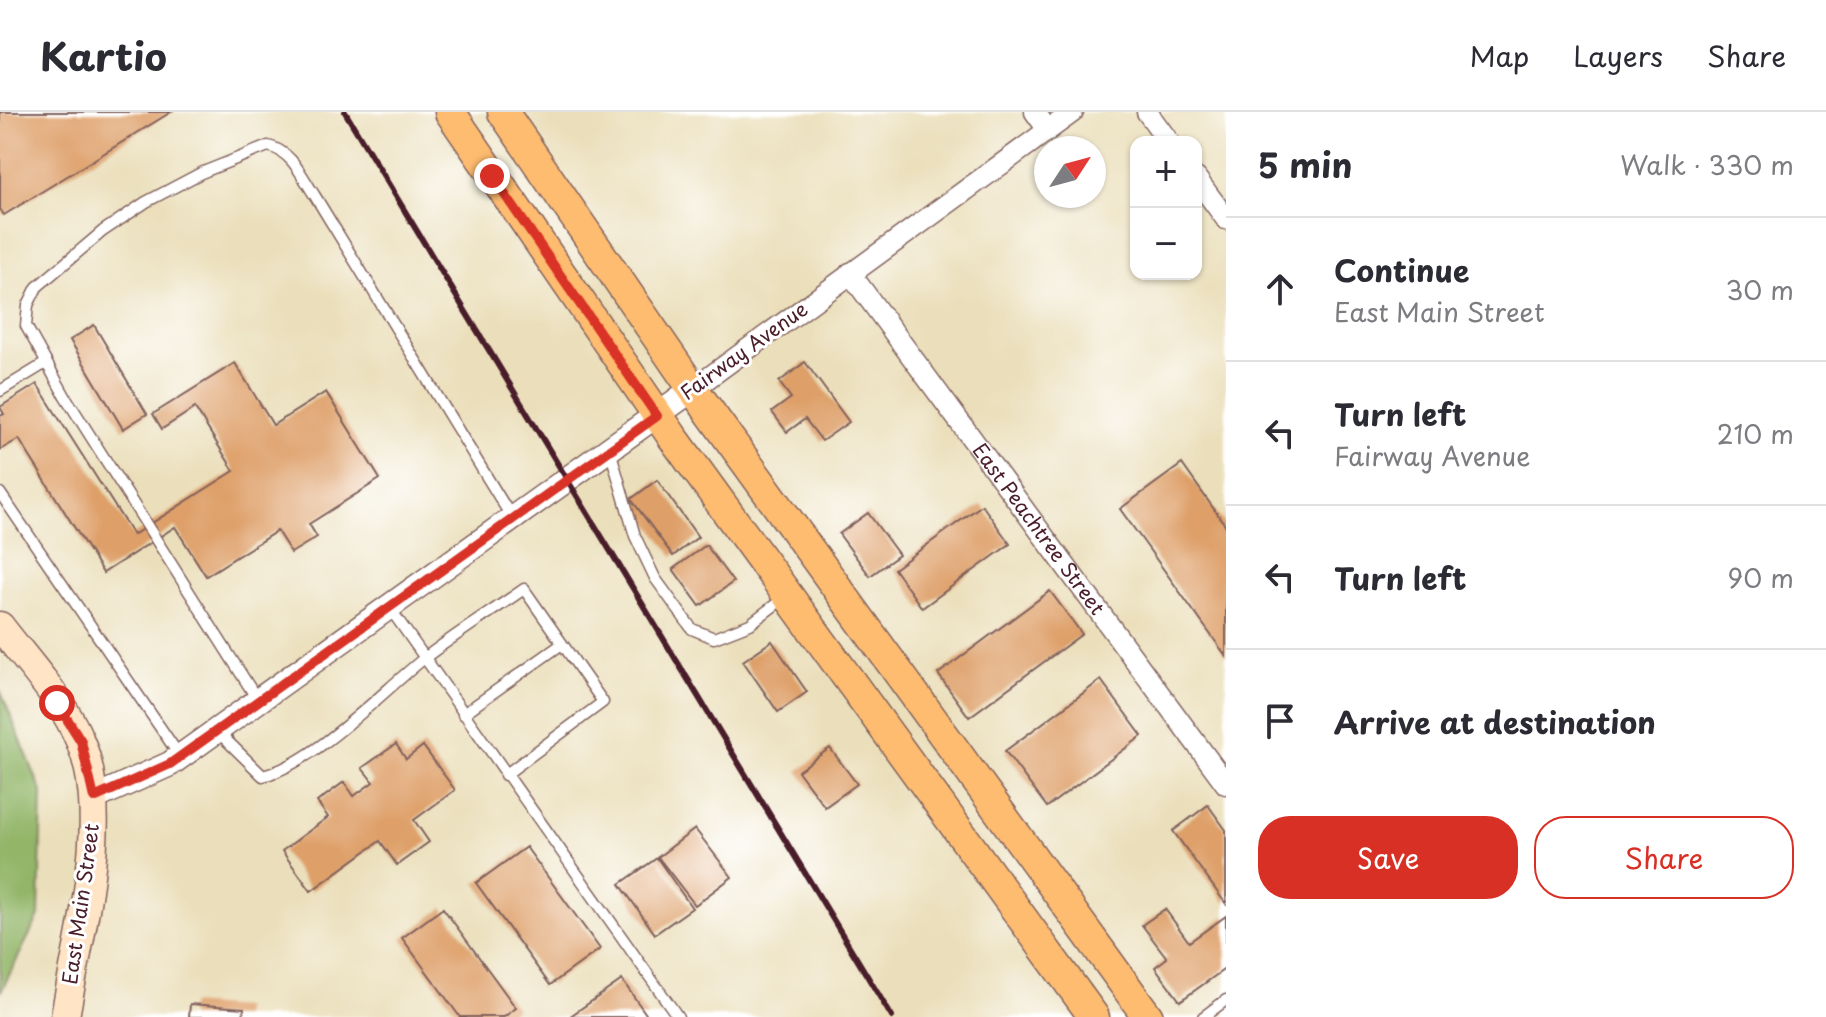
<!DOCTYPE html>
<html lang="en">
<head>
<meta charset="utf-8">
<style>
	body { margin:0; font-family:"Playpen Sans",sans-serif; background:#f7f7f7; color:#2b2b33 }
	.controls { position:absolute; right:24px; top:24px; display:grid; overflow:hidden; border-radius:16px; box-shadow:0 2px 6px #0004 }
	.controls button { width:72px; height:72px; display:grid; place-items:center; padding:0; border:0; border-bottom:2px solid #e1e1e2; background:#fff; color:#2b2b33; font:40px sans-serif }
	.compass { position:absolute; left:1034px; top:24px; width:72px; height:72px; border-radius:50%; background:#fff; box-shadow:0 2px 6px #0004; rotate:54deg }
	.stop { position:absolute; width:24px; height:24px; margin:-18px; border:6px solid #d93025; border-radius:50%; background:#fff }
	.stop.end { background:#d93025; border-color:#fff; box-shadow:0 2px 8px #0008 }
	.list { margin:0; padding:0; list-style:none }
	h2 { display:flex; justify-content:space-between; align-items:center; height:104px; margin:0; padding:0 32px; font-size:34px }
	h2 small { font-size:26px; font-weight:400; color:#7c7c81 }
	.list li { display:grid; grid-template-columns:52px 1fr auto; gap:24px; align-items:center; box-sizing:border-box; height:144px; padding:0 32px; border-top:2px solid #e1e1e2 }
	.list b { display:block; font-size:30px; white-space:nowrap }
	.list p { margin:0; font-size:26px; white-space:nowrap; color:#7c7c81 }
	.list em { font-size:26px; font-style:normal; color:#7c7c81 }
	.actions { display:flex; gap:16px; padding:24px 32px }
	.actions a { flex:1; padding:18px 0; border:2px solid #d93025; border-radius:32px; text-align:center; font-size:28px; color:#d93025 }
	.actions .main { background:#d93025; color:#fff }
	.icon { flex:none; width:44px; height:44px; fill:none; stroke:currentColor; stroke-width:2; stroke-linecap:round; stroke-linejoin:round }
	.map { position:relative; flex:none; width:1226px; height:905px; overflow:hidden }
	header { display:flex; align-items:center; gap:48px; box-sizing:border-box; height:112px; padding:0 40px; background:#fff; border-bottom:2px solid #e1e1e2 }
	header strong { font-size:38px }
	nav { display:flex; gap:44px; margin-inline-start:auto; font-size:28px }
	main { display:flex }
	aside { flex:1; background:#fff }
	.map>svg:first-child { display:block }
</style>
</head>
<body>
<header>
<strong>Kartio</strong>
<nav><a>Map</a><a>Layers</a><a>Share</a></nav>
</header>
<main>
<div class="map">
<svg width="1226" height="905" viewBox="0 0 1226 905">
	<rect width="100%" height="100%" fill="#fff"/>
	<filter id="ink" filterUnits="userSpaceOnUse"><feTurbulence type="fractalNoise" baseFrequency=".0125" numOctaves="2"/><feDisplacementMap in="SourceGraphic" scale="16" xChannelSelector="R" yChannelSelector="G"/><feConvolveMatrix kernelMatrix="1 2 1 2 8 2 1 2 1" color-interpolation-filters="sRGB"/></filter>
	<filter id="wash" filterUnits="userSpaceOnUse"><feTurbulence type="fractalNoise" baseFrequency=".006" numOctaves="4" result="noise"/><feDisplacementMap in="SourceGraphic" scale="32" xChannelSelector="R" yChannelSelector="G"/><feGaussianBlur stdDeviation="1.8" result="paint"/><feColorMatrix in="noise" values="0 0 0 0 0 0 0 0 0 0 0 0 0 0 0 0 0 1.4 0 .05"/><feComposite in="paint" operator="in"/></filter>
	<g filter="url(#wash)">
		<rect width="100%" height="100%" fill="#ebdfbb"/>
		<path fill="#92b568" stroke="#6e6a4a" stroke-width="2" d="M0,578L42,680L39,804L0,881Z"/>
		<g id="blocks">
			<path fill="#de9f67" d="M0,0H171L4,103L0,97Z
				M94,213L147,302L123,317L70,228Z
				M805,250L849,310L822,329L805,307L787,320L772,300L791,286L779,270Z
				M235,251L273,313L326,280L380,367L309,412L317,425L291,441L277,419L206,464L175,415L103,461L19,327L0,338V304L4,302L0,295L37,272L133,423L234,359L195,296L162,317L153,302Z
				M1182,352L1226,414V544L1120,397Z
				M657,368L698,425L673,444L631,387Z
				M982,393L1010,432L922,496L894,457Z
				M868,401L899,443L870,464L839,422Z
				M706,433L733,470L700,494L673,457Z
				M1050,479L1082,522L969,605L938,562Z
				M772,529L807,580L778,600L743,549Z
				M1101,568L1142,624L1047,695L1005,639Z
				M396,632L406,647L423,634L455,678L414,708L429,730L397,753L380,729L311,779L282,739L328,705L317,690L344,670L354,684L373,670L362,656Z
				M830,636L857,672L825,695L798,659Z
				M1208,693L1226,718V792L1173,719Z
				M695,717L732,765L695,793L658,745Z
				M526,735L600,837L550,873L476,771Z
				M657,746L692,796L655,822L620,772Z
				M443,796L516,896L504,905H460L402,826Z
				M1165,797L1189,830L1226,804V856L1180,889L1155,855L1167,846L1142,813Z
				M622,868L648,905H569Z
				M190,892L244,896L243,905H189Z"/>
		</g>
	</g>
	<g filter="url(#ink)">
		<use href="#blocks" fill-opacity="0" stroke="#82625d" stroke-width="2"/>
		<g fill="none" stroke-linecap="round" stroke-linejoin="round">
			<g stroke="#82625d" stroke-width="13">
				<path id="service" d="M0,279L46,251
					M610,338L635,424L655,466L692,517L714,526L750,512L784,486
					M0,381L179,643
					M389,495L678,905
					M257,587L65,284L26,214L28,193L37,175L103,119L146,90L201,61L268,34C292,39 302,65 315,84L512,406
					M463,602L562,532
					M217,619L263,664C314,651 379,583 422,548C454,523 490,501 524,477L603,590L505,663
					M1203,905L1226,888"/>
			</g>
			<g stroke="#82625d" stroke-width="23">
				<g id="minor">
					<path d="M1035,0L1048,18"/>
					<path d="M1147,0L1169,30"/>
					<path d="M1196,66L1226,107"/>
					<path id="s1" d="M850,161L1226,672"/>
					<path d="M693,277L1073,0"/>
				</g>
			</g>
			<g stroke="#82625d" stroke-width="27">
				<path id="tertiary" d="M94,686L170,652L693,277"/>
			</g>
			<g stroke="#82625d" stroke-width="31">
				<path id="secondary" d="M0,514C27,550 63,587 80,629C113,705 78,825 65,905"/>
			</g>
			<g stroke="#82625d" stroke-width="33">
				<path id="primary" d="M450,0L672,324L1094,905
					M503,0L693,277L1148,905"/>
			</g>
			<use href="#service" stroke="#fff" stroke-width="10"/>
			<use href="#minor" stroke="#fff" stroke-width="20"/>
			<use href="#tertiary" stroke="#fff" stroke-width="24"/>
			<use href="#secondary" stroke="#ffe4c6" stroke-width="28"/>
			<use href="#primary" stroke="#febc70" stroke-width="30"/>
			<path stroke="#4a1f2b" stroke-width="6" d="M345,0L892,905"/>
		</g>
	</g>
	<g fill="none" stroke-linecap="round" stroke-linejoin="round" filter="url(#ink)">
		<path stroke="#d93025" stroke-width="10" d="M57,591L81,629L94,686L170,652L657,304L492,64"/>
	</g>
	<g text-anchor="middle" stroke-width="6" stroke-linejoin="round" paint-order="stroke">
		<g font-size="20" fill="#4a1f2b" stroke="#fff">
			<text transform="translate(744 239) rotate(-36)" y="7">Fairway Avenue</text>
			<text dy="7" stroke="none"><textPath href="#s1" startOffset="318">East Peachtree Street</textPath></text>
			<text transform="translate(81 792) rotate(-82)" y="7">East Main Street</text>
		</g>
	</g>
</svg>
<div class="controls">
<button>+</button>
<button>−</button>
</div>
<svg class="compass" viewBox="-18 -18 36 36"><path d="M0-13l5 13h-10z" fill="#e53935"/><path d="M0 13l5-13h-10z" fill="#7c7c81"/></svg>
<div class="stop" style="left:57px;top:591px"></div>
<div class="stop end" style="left:492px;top:64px"></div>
</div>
<aside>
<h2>5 min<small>Walk · 330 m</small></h2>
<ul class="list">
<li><svg class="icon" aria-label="ahead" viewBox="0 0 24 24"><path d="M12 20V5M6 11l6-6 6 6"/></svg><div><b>Continue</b><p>East Main Street</p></div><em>30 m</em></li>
<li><svg class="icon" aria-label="left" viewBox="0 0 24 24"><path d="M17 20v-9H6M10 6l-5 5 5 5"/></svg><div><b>Turn left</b><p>Fairway Avenue</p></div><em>210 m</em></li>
<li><svg class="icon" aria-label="left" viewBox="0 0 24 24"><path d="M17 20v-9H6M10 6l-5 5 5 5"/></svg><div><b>Turn left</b></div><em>90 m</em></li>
<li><svg class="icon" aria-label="arrive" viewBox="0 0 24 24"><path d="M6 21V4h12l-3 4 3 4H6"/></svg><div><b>Arrive at destination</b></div></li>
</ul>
<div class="actions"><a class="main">Save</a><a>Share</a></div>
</aside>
</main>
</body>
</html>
